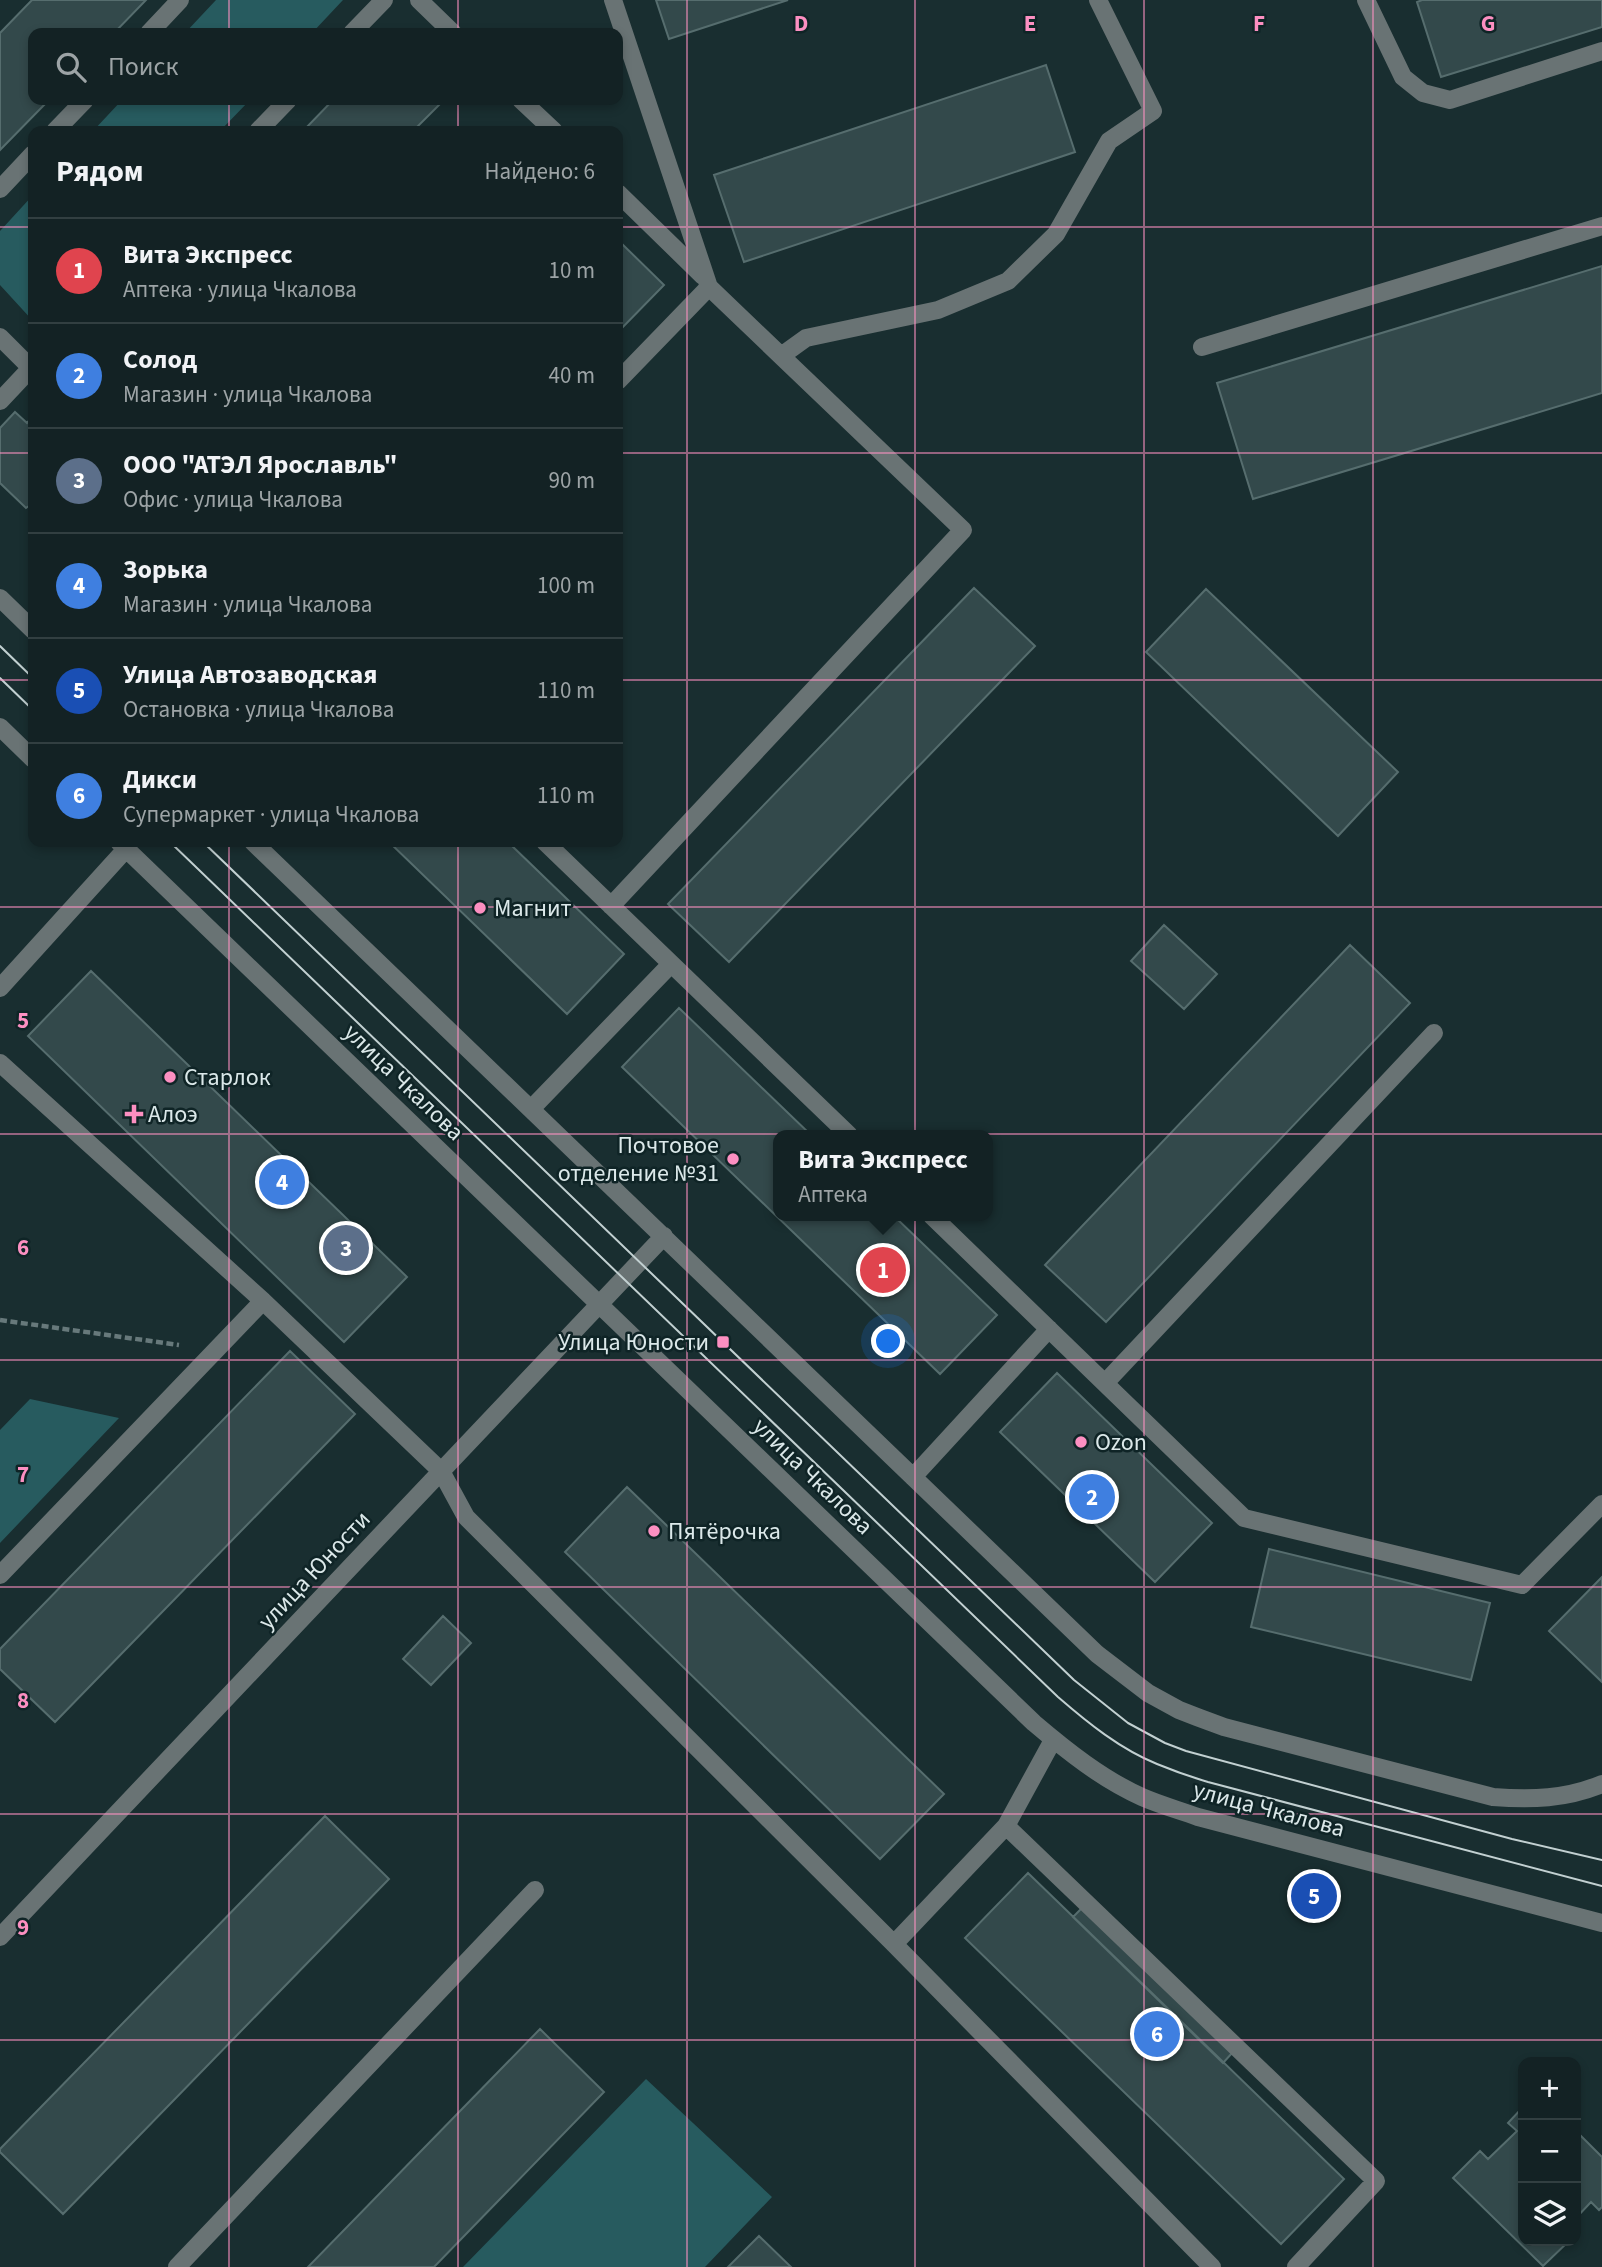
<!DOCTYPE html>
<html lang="ru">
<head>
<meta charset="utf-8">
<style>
	body { margin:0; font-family:"Source Sans 3",sans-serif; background:#202f31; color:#f1f3f6 }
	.controls { position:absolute; right:21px; bottom:21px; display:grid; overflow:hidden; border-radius:14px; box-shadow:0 4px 10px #0003 }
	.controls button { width:63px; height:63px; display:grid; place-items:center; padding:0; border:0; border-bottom:2px solid #323f41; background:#132224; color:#f1f3f6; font:35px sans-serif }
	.you { position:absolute; left:889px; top:1342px; width:24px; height:24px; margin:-18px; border:5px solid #fff; border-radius:50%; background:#1a73e8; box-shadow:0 0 0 10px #1a73e833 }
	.badge { display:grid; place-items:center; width:46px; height:46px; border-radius:50%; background:#0b8043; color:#fff; font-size:23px; font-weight:700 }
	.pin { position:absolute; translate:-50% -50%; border:4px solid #fff; box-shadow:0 2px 7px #0006 }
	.popup { position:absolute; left:773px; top:1130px; width:220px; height:91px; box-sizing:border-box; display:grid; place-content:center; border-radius:14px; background:#132224; filter:drop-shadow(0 2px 5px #0005); font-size:23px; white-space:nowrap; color:#9da4a6 }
	.popup b { font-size:26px; color:#f1f3f6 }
	.popup::after { content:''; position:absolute; left:50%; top:100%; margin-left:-14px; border:14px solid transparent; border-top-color:#132224 }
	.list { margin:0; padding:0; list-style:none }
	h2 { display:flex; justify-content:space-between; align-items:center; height:91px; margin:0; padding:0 28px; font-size:30px }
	h2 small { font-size:23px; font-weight:400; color:#9da4a6 }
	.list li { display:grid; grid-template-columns:46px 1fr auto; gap:21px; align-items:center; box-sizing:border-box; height:105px; padding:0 28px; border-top:2px solid #323f41 }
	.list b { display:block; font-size:26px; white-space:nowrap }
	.list p { margin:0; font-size:23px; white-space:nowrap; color:#9da4a6 }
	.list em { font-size:23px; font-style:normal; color:#9da4a6 }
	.icon { flex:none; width:38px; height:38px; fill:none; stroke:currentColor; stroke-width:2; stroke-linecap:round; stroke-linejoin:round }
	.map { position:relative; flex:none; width:1602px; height:2267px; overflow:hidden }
	.search { position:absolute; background:#132224; box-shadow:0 4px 10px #0003; left:28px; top:28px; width:595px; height:77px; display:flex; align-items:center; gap:18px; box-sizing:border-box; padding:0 24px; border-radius:14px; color:#9da4a6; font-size:26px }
	.panel { position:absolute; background:#132224; box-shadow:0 4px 10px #0003; left:28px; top:126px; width:595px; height:721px; border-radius:14px }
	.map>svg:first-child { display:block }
</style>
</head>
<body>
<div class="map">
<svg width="1602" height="2267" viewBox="0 0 1602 2267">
	<rect width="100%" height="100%" fill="#192e30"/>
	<path fill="#275b5f" d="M216,0H343L312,33H185Z
		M122,100H250L220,131H93Z
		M33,195V321L0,285V231Z
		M30,1399L119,1418L0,1543V1430Z
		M646,2079L772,2197L705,2267H463Z"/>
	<path fill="#33494b" stroke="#566d6e" stroke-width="2" d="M32,0H146L114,33H33V100H49L0,150V33Z
		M656,0H788L669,39Z
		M1422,0H1602V27L1441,77L1417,2Z
		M1046,65L1075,152L744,262L714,175Z
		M333,100H444L413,131H303Z
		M618,240L664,285L618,332Z
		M1602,266V393L1253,499L1217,383Z
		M15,412L27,423L33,416V503L26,508L0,483V428Z
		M974,588L1035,646L729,962L668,904Z
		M1206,589L1398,772L1338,836L1146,652Z
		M389,842H508L624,954L567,1014Z
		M1164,925L1217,974L1184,1009L1131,961Z
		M1350,945L1410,1003L1106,1322L1045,1265Z
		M91,971L407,1277L344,1342L28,1036Z
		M679,1008L811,1135H778V1216H894L997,1315L940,1374L622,1067Z
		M290,1351L355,1414L55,1722L0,1669V1649Z
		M1057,1373L1212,1523L1155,1582L1000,1432Z
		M627,1487L944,1794L880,1859L565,1552Z
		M1269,1549L1490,1603L1471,1680L1251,1627Z
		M1602,1577V1682L1549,1631Z
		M443,1616L471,1643L431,1685L403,1659Z
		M325,1816L389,1879L63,2214L0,2152V2149Z
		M1028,1873L1344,2179L1281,2244L965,1938Z
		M1083,1907L1233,2052L1223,2063L1073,1917Z
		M540,2029L604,2092L434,2267H308Z
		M1523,2107V2241H1569L1543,2266L1453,2178L1480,2151L1488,2159L1517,2131L1508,2123Z
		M1576,2131L1602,2157V2207L1599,2210L1591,2202L1576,2218Z
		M759,2236L791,2267H728Z"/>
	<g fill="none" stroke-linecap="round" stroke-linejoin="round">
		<path stroke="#67797b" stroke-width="4.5" stroke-dasharray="7 3.5" stroke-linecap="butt" d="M0,1320L179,1345"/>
		<path stroke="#697374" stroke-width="18" d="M419,0L453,33
			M613,0L709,287L618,381
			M1366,0L1403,77L1423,93L1450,100L1602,51
			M149,33L180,0
			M352,33L384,0
			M521,100L554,131
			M55,131L85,100
			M258,131L288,100
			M0,189L33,154
			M618,193L703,276
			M0,337L31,368L0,401
			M1202,347L1602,226
			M781,356L806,338L938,310L1008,281L1056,234L1109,141L1153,111L1098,0
			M0,598L33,630
			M0,727L33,759
			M119,842L1034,1723C1067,1751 1102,1779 1142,1797C1160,1805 1179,1810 1198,1817L1602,1923
			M253,842L1097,1654L1148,1693L1179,1710L1197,1717L1224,1727L1493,1797C1531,1800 1566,1799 1602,1784
			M545,842L849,1135
			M611,906L963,530L709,287
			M0,988L126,849
			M0,1063L263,1301L441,1471L466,1517L894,1944L1212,2267
			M531,1109L671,964
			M932,1216L1244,1518L1522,1585L1602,1504
			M1105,1383L1434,1033
			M913,1477L1049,1329
			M0,1575L263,1301
			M1053,1740L1006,1826L1376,2181L1296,2267
			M0,1937L664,1236
			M894,1944L1006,1826
			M177,2267L535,1890"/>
		<path stroke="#c2d0d1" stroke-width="2" d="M0,646L33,678
			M0,678L33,710
			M170,842L1058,1697C1088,1723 1120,1749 1157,1764C1174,1771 1191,1777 1208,1782L1602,1886
			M203,842L1074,1680L1128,1723L1165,1743L1186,1751L1512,1839L1602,1860"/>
	</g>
	<path fill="none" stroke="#fc8fc1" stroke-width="2" stroke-opacity="0.55" d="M229,0V33M458,0V33M687,0V2267M915,0V2267M1144,0V2267M1373,0V2267M229,100V131M458,100V131M0,227H33M618,227H1602M0,453H33M618,453H1602M0,680H33M618,680H1602M229,842V2267M458,842V2267M0,907H1602M0,1134H1602M0,1360H1602M0,1587H1602M0,1814H1602M0,2040H1602"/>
	<g fill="#fc8fc1" stroke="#0f2426" stroke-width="2.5">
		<circle cx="480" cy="908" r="7"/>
		<circle cx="170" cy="1077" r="7"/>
		<path d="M130.5 1103.5h7v7h7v7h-7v7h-7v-7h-7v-7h7z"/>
		<circle cx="733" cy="1159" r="7"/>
		<rect x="716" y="1335" width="14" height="14" rx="3.5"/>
		<circle cx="1081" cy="1442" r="7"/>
		<circle cx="654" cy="1531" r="7"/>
	</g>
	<g text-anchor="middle" stroke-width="5" stroke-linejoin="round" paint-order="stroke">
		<g font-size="24" fill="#dbe8e9" stroke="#0f2426" text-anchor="start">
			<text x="494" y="916">Магнит</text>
			<text x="184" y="1085">Старлок</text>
			<text x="148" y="1122">Алоэ</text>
			<text x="719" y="1153" text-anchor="end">Почтовое<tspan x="719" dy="28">отделение №31</tspan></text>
			<text x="709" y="1350" text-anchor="end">Улица Юности</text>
			<text x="1095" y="1450">Ozon</text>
			<text x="668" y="1539">Пятёрочка</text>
		</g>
		<g font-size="24" fill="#dbe8e9" stroke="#0f2426">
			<text transform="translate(404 1082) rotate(44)" y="8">улица Чкалова</text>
			<text transform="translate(813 1476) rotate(44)" y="8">улица Чкалова</text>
			<text transform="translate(314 1570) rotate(-47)" y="8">улица Юности</text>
			<text transform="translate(1269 1809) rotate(15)" y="8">улица Чкалова</text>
		</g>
	</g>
	<g font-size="23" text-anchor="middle" font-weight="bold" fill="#fc8fc1" stroke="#0f2426" stroke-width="5" stroke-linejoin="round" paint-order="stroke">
		<text x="801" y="31">D</text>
		<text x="1030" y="31">E</text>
		<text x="1259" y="31">F</text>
		<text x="1488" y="31">G</text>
		<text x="23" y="1028">5</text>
		<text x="23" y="1255">6</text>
		<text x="23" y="1482">7</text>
		<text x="23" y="1708">8</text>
		<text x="23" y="1935">9</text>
	</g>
</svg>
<div class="controls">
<button>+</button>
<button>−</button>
<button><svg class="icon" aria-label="layers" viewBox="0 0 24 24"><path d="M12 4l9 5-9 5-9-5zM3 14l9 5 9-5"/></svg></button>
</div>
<div class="you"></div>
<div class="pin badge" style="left:883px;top:1270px;background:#e0444e">1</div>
<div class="popup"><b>Вита Экспресс</b>Аптека</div>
<div class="pin badge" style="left:1092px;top:1497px;background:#3f7fe0">2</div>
<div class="pin badge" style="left:346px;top:1248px;background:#5c6f8a">3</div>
<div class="pin badge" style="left:282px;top:1182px;background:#3f7fe0">4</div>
<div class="pin badge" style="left:1314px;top:1896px;background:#1a4fb4">5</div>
<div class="pin badge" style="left:1157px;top:2034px;background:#3f7fe0">6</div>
<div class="search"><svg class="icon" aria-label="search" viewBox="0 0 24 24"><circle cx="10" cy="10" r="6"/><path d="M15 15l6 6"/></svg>Поиск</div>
<section class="panel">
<h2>Рядом<small>Найдено: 6</small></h2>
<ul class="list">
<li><span class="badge" style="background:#e0444e">1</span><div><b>Вита Экспресс</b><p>Аптека · улица Чкалова</p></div><em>10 m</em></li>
<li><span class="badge" style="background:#3f7fe0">2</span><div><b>Солод</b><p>Магазин · улица Чкалова</p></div><em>40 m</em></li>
<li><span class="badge" style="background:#5c6f8a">3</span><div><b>ООО &quot;АТЭЛ Ярославль&quot;</b><p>Офис · улица Чкалова</p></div><em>90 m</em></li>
<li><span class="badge" style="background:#3f7fe0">4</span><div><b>Зорька</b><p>Магазин · улица Чкалова</p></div><em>100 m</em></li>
<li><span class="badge" style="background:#1a4fb4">5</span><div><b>Улица Автозаводская</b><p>Остановка · улица Чкалова</p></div><em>110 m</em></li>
<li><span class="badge" style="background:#3f7fe0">6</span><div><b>Дикси</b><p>Супермаркет · улица Чкалова</p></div><em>110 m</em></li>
</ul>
</section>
</div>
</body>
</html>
